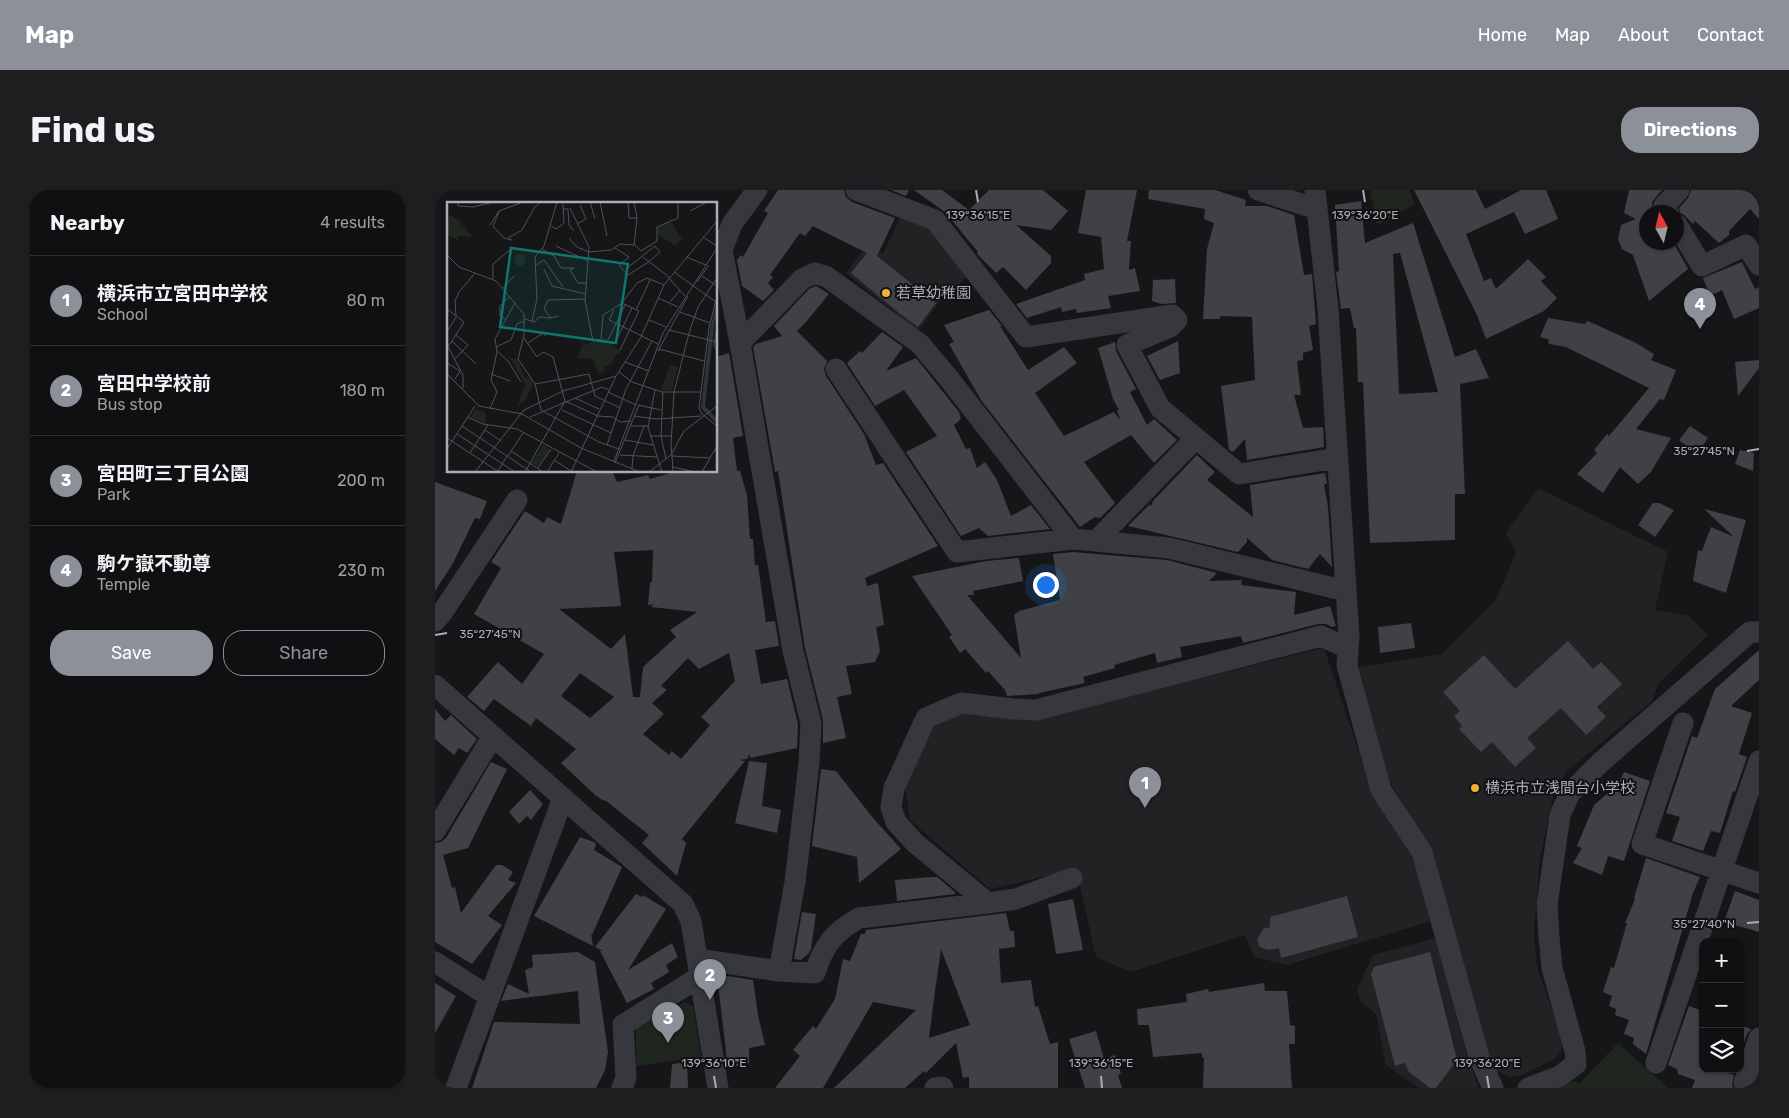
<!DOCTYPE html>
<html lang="en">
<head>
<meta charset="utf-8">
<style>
	body { margin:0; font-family:Rubik,"Noto Sans JP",sans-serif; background:#1e1e20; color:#f1f3f6 }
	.controls { position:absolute; right:15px; bottom:15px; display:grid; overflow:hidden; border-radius:10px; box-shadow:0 1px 4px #0004 }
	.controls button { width:45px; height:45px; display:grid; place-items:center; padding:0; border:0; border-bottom:1px solid #303032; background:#101012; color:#f1f3f6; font:25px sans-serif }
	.compass { position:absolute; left:1204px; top:15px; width:45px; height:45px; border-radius:50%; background:#101012; box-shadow:0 1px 4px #0004; rotate:352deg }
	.you { position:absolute; left:610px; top:394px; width:18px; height:18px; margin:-12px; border:4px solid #fff; border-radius:50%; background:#1a73e8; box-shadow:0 0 0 8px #1a73e833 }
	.badge { display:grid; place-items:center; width:32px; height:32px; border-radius:50%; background:#8c9099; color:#fff; font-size:16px; font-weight:700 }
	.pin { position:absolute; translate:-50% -41px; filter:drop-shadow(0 1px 2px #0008) }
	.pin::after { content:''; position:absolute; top:26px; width:18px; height:15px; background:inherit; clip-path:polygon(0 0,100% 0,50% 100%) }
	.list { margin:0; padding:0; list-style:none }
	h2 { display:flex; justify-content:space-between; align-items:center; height:65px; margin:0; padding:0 20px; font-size:21px }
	h2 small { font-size:16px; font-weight:400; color:#9c9d9f }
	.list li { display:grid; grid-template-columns:32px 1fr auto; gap:15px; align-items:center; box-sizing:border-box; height:90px; padding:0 20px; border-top:1px solid #303032 }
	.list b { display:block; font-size:19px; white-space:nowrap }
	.list p { margin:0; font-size:16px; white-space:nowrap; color:#9c9d9f }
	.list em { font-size:16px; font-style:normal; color:#9c9d9f }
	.actions { display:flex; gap:10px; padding:15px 20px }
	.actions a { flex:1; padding:11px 0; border:1px solid #8c9099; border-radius:20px; text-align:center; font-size:18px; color:#8c9099 }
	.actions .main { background:#8c9099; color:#fff }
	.icon { flex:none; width:28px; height:28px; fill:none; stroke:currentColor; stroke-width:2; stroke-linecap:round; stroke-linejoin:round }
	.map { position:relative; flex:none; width:1324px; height:898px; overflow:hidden; border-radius:20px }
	header { display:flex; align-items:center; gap:30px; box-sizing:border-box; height:70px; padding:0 25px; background:#8c9099; color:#fff }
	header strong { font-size:24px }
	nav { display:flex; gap:28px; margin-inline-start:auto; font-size:18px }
	.intro { display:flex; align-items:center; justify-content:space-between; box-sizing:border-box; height:120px; padding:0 30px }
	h1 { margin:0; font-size:35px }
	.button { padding:12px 22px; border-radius:20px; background:#8c9099; color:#fff; font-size:18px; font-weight:700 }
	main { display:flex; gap:30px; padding:0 30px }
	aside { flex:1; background:#101012; border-radius:20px; box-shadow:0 1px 4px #0004 }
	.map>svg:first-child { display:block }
</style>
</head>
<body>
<header>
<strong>Map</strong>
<nav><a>Home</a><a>Map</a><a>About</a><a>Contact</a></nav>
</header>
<div class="intro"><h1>Find us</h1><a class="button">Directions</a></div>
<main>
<aside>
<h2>Nearby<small>4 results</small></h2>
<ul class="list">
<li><span class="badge">1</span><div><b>横浜市立宮田中学校</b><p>School</p></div><em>80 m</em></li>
<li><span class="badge">2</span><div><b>宮田中学校前</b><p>Bus stop</p></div><em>180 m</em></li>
<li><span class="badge">3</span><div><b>宮田町三丁目公園</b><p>Park</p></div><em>200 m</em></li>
<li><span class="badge">4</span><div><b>駒ケ嶽不動尊</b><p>Temple</p></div><em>230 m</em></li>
</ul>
<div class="actions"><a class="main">Save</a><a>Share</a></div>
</aside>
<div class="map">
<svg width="1324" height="898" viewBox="0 0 1324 898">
	<rect width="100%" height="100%" fill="#161618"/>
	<path fill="#222225" d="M466,25L494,37L534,85L506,110L483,141L411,83L433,54L448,64Z
		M1103,298L1233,362L1220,420L1254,426L1273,445L1223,494L1217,511L1131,582L1118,606L1105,668L1099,742L1102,777L1119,825L1129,842L1126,861L1120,869L1087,885L1075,887L1057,879L995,660L954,590L924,477L1007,464L1060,411L1081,363L1071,343Z
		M889,458L938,605L983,671L996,731L852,775L819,767L810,745L696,782L661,767L641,679L555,699L475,630L470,597L494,536L523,524L595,530Z
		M1001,748L1033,870L1044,898H984L951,875L941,824L925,811L922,799L938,765Z"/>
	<path fill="#1e261f" d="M935,0H974L980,14L942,35Z
		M249,812L258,816L266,867L201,876V839Z
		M1183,853L1233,898H1121L1140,891L1144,894Z"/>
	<path fill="#404145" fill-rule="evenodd" d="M343,0H409L411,7L417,12L460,28L442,66L501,113L483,137L464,123L416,83L432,63L378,36L370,46L365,43L335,85L338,87L333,93L339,100L328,111L307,96L302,70L306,65L308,67L333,23L329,21Z
		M456,0H474L471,6Z
		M479,0H507L534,20L554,0H608L633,21L616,40L581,35L616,66V73L591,100L568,77L561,83L543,65L542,63L543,62L510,22Z
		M651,0H702L692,51H696L694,80L700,78L705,101L673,106L676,118L642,123L641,119L627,122L626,117L592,128L581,114L650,90L649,84L669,79L666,47L643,43Z
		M714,0H780L811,10L810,16H832L859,25L869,85L877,84L881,134L874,136L878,160L868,163V170L862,171L866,205H859L868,238L888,237L889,257L812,270L810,249L798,262L794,260L786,196L820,190L817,127L785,126V129H768L772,59L779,33L769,29L770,19L713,9Z
		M979,0H1041L1050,19L1086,0H1111L1123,29L1090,44L1079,22L1031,44L1049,91L1056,88L1061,99L1093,69L1111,87L1106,91L1122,108L1109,121L1051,149L1042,125Z
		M1194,0H1227L1217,12L1218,22H1212V52H1238L1253,79L1214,111L1198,65L1187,59L1183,49L1186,35L1201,29L1189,23Z
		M1256,0H1324V29L1315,19L1294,41V45L1284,53L1260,31L1258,34L1248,24L1245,23L1244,18L1253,8Z
		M926,11L930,53L978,33L1020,167L1041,159L1054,188L1025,194L1030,304H1020V350L935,353L928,192H923L921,138H919L915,118L906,119L901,82L904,81L900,15ZM965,63L1003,202L964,204L958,64Z
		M1307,72L1320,99L1324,97V118L1299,129L1287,100L1275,106L1268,88Z
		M740,89L741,113L726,114L717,111L718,90Z
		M381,96L394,104L371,132L361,142L362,141L392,171L389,179L391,186L429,244L441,275L448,273L503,356L430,388L432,396L443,393L449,435L441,437L445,461L440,472L411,476L417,504L402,507L411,548L388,553V530L370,458L343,281L340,282L318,157L321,154L347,146L339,136L374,99Z
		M554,120L567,136H565L593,180L629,157L642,173L600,203L629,246L679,222L685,230L682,220H684L678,209L663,158L680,152L681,161L701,199L695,202L712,235L719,229L742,250L719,273L696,245L649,272L680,313L665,328L660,327L645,337L546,210L514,154L519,152L509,135Z
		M1113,128L1150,134L1152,131L1162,135L1201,153L1219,164L1216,170L1241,180L1229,210L1225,209L1201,239L1236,248L1216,282L1203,294L1185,277L1168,303L1142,284L1162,263L1159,260L1172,244L1174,246L1214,198L1131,157L1114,154L1113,149L1105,147Z
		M447,142L468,157L451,181L481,168L524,222L526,229L519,235L531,259L535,258L542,278L550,272L562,290L576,326L596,315L615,339L553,346L544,338L526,346L471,262L502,246L469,200L440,216L412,173L425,161L427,163Z
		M743,151L745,183L725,190L712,166Z
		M294,163L308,246L298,248L302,281H305L312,305L315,349H318L320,375H323L331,432L340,431L344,456L320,460L326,494L352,489L363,534L362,558L315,568V564L312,569L304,570L310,571L247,649L251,653L242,686L207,653L214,645L170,610L169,611L160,605L126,573L141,559L101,528L96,536L59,509L49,521L32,507L63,472L87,494L109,464L39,424L66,378L56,372L90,321L109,333L112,327L126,334L142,281H177L182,292L213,285L215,289L243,281H281V167ZM218,360L217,392H215L213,415L219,414L216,417L262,422L235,440L241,447L208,477L205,507H198L190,444L176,459L124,419L186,416L179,362ZM294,463L300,491L266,527L275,535L246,569L237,561L234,565L208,544L229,524L217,513L232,500L226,496L253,468L264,479ZM145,483L179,507L155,528L126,506Z
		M1324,170V178L1303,206L1300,172Z
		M1255,236L1273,248L1262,264L1244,250Z
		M1305,260L1319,263L1318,281L1300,274Z
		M762,265L780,282L772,290L818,327L815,295L890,283L892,294H889L893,317L897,377L885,364L873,379L837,370L812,348V352L803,362L693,336L714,315L716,316L718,311Z
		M0,292L52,311L45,329L40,328L17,375L0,401Z
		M1218,313H1224L1239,320L1220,347L1203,335Z
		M1269,319L1311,330L1291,403L1258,391L1263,360L1267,361L1276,337L1299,347Z
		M638,362L732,370L782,383L774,391L807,390L806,395L861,402L859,425L895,416L901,436L897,437L891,434H883L808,453L806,446L745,457L747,467L722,473L720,463L679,475L680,478L648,487L650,493L604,503V504L572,506L570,500L553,481L551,483L530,459L525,463L514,447L517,445L477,386L551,371L584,368L588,391L538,401L539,405H532L586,468L579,425L584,421L625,410L618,364Z
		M976,433L980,458L945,463L943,437Z
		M1133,451L1158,479L1166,472L1187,494L1162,517L1171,527L1151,545L1126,518L1092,548L1101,558L1080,577L1057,552L1046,562L1024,539L1027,536L1019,526L1025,521L1008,502L1049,465L1080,499Z
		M1324,460V490L1296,516L1317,523L1304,564L1312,567L1300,602L1298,601L1285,643L1276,641L1268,661L1237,651L1245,627L1231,623L1257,546L1262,548L1280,499Z
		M0,519L10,531L16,525L42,549L32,563L24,558L19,565L0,549Z
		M314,571L332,573L327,616L346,620L342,643L300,633Z
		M56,572L72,579L33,658L8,665L17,698L20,697L26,723L61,675H67L78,682L73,690L81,693L53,726L67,735L37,774L0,752V653L6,652L11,648Z
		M386,579L401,581L438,628L466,659L424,693L422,667L377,656Z
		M1189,582L1215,591L1189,671L1173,666L1167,685L1138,673L1147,658L1142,656L1159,615L1174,602L1179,604Z
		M95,600L108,614L96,630L92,626L84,634L74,622Z
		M145,647L159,652L161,654L159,660L187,677L157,745L156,744L158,756L99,726Z
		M1211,668L1265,687L1258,703L1211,864L1198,854L1199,848L1189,844L1194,830L1180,825L1181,819L1174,816L1177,806L1168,802L1176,777L1179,778L1192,733H1190L1200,709L1199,708Z
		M496,687H502L520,702V704L462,711L460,690Z
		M1300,701L1324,710V742L1289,732Z
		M201,704L207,707L208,705L231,719L193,780L237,753L243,767L231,775L234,782L216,793L219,799L192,813L165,761H168L160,757Z
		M912,706L923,747L846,768L844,758L833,760L825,757L822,750L828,739L835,737V727Z
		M638,709L648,760L621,764L613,714Z
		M367,722L381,724L376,759L374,763L366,770L359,769Z
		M571,723L575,741H579L580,757L564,759L566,793L596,790L600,817L603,816L615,854L623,852V898H534V887L528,888L521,853L491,883L489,881L470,898H399L481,820L438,812L388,898H340L365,866L358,860L378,836L381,839L400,809L408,769L415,771L426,744H430L431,740ZM506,759L535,835L494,848L500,801Z
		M143,762L160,772L173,862L170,880L161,898H37L59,832L145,834L143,801L66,811L73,794L94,804L90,780L98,777L97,765Z
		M995,762L1022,870L1001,898H995L974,882L970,873L960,876L936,784L939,777Z
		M282,786H292L318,790L323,825L330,855L314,858V873L293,878Z
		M0,793L21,806L0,843Z
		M829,793L830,801H852L855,835L860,836V854H854L857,898H768L769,868L767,867V863L718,867L714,835H703L702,819L752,812L751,804L773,799L774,802Z
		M1254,816L1268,821V879H1282L1299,885L1297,895L1298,898H1257L1260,890L1243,884L1242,879L1233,875Z
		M1305,835L1316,839L1312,844L1305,865Z
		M661,841L669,869L680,865L686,884L683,885L687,898H650L634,849Z
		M252,872L253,898H235L237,874Z"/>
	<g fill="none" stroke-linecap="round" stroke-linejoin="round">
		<path stroke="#37383d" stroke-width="21" d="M322,0L297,34L287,60L305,153L358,461L376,533L374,573L360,692L344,781
			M421,0L500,30L591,147L737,125L742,130L735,137L692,155L725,218L804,284L902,268
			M823,0L882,19
			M880,0L893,119L914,446L912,475L946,600L987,662L1044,867L1058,898
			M1233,22L1229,16L1244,0
			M1242,35L1267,76L1311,55L1324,75
			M305,153L367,89L380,83L392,87L485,154L512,186L638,349
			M401,179L522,362L638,349L661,351L734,358L911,401
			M661,351L761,248
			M0,431L7,423L82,310
			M0,495L248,714L256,731L283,898
			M1248,533L1207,654L1324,693
			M0,641L58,546
			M637,688L581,709L553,713L480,653L461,632L456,617L459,598L491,528L526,513L579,519L601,520L886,446L912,458
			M263,769L344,781L380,783C388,756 399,742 424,728L553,713
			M0,772L55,807
			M1221,873L1324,571
			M1309,893L1324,848
			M21,898L128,608
			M187,898L191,888L188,835L266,786
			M500,898L507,897L508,898
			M1093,898L1125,886L1141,874L1140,861L1117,778L1114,746L1112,715L1125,625L1135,603L1165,573L1315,442H1324"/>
	</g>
	<path fill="none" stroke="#a8adb8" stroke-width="2" d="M541,0L543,12M928,0L930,12M1312,261L1324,259M0,445L12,443M1312,733L1324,732M279,886L281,898M666,886L667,898M1052,886L1054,898"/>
	<g fill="#f2b134" stroke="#111113" stroke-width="2">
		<circle cx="451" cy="103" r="5"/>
		<circle cx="1040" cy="598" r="5"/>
	</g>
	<g text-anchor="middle" stroke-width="4" stroke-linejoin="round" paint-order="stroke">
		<g font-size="15" fill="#a8adb8" stroke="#111113" text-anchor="start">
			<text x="461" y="108">若草幼稚園</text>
			<text x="1050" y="603">横浜市立浅間台小学校</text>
		</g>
	</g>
	<g transform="translate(12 12)">
		<rect width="270" height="270" fill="#161618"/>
		<path d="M2,12L11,18L26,35L11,34V38L0,33ZM222,21H225L235,37L228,43L211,33V25ZM67 58a6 6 0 1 1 12 0a6 6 0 1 1-12 0ZM158,136L175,151L170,152L165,161L157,165L158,169L151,171L146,157L130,156L136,142L130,137L140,142L138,147L142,141ZM63,156L70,157L78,176H83L86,181L79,198L70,205L78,182ZM223,163L231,165L225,188H214ZM29,207L39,211L38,222L23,215ZM96,243L103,247L91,265L84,261Z" fill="#1e261f"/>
		<path d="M270,100L258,204L270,217V222L254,206L263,126Z" fill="#2c353c"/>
		<path fill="none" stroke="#505258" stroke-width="1" d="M11,0V4L26,5L47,0M143,0L148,17M153,0L160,34M181,0L182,16H190M123,6L142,45L138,99L146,139L154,137L156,113L175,101L190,81L200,76L217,83M116,7H121L122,23L127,29M243,9L260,0M52,10L46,24L57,36L65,38M130,22L139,17L133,3M43,23L52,9L76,0M104,24L109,27L117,21L116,2M256,35L270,44M61,36L75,28L87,6L94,0M122,36L130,45L142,50L164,48L173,42L187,43L190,16L187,0M187,42L194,49L210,39V25L231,16V0M109,44L141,59M168,46L182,55L172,63L181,73L200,61M95,47L108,55L114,66H127L123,68L131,81H140M0,53L12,65L49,79L77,112V133L71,157L88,182L94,208L152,240L172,247M196,55L222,75M239,55L259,63M89,63L97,58L116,85M97,67L105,84L139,92M179,67L208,44L213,50L200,61M227,70L269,100M255,74L270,84M221,75L238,94M46,77V62L64,47M250,80L262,63M55,87L67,74M270,95L262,125L252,206L255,212L270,224M211,96L231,105M223,100L233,88M0,107L17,120L1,145M167,108L162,118L211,142M189,108L203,78M233,110L263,121M9,114L8,99L12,90L28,71M112,114L104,116L97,107L101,98L139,97M78,117L88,120L92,115L104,116M59,118L53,113V104L62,95M202,118L219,125M85,119L90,97L88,55L97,44L110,0M270,124L267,143L270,149M222,128L270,140M0,130L9,115M77,136L90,155L96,150L106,155L118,199L78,270M161,138L178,103M5,139L29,162M81,141L96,131L98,134M168,141L185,106M1,145L16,173V186M49,145L64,138L70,122L77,119M212,147L257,159M173,148L192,109L175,101M50,149L61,159L74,180M211,149L241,94M8,157L21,143L9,133M178,160L202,169M0,161L13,169L8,177M172,170L185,180L215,190H254M0,172L32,204L75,212L134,246L193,270M44,172L63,179M88,182L142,172L148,194L173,206M208,188L201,225L215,270M161,190L189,203M216,190L214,234L219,257M128,196L152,207M118,199L151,214L166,215L173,220L184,219M191,203L214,208M43,207L50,190L44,178L50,150L48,137L68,101M115,208L164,231M187,214L209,217L254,214M20,215L36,222L70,227L150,270M83,215L155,185L162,188M15,224L84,270M184,224H201M38,228L54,239M10,232L68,270M203,234H225M0,236L52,270M178,238L206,243M160,243L179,187L205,139M0,247L28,204M64,249L96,270M23,251L41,223M173,253L210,255M61,254L76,231M225,254L226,270M263,256L225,254L224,243L227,190L242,131L251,105L270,76M107,258L124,269M167,259L216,131L270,46M168,261L192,203M226,265L248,270M91,266L104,247M185,266L186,254L197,224M51,269L60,254M28,270L77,208L116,189L169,174M100,270L112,251M124,270L169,174L194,135L217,83L270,19M202,270L224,253L237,229L270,204M255,270L270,244"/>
		<path fill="#0f766e" fill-opacity="0.15" stroke="#0f766e" stroke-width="2.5" d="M64,46L181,62L169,141L53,125Z"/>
		<rect width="270" height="270" fill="none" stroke="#a8adb8" stroke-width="2.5"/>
	</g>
	<g font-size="12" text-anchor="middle" fill="#a8adb8" stroke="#111113" stroke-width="4" stroke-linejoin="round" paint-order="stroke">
		<text x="543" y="29">139°36'15"E</text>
		<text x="930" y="29">139°36'20"E</text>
		<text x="1269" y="265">35°27'45"N</text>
		<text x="55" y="448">35°27'45"N</text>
		<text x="1269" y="738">35°27'40"N</text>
		<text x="279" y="877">139°36'10"E</text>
		<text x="666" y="877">139°36'15"E</text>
		<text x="1052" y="877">139°36'20"E</text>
	</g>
</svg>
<div class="controls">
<button>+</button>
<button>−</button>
<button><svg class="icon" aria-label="layers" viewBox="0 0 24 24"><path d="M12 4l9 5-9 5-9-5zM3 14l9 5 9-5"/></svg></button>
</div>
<svg class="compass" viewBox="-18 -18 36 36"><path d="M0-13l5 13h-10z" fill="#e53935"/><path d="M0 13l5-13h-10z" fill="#9c9d9f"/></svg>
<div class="you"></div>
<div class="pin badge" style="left:710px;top:618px">1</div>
<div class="pin badge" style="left:275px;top:810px">2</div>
<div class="pin badge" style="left:233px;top:853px">3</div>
<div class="pin badge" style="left:1265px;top:139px">4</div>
</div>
</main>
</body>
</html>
